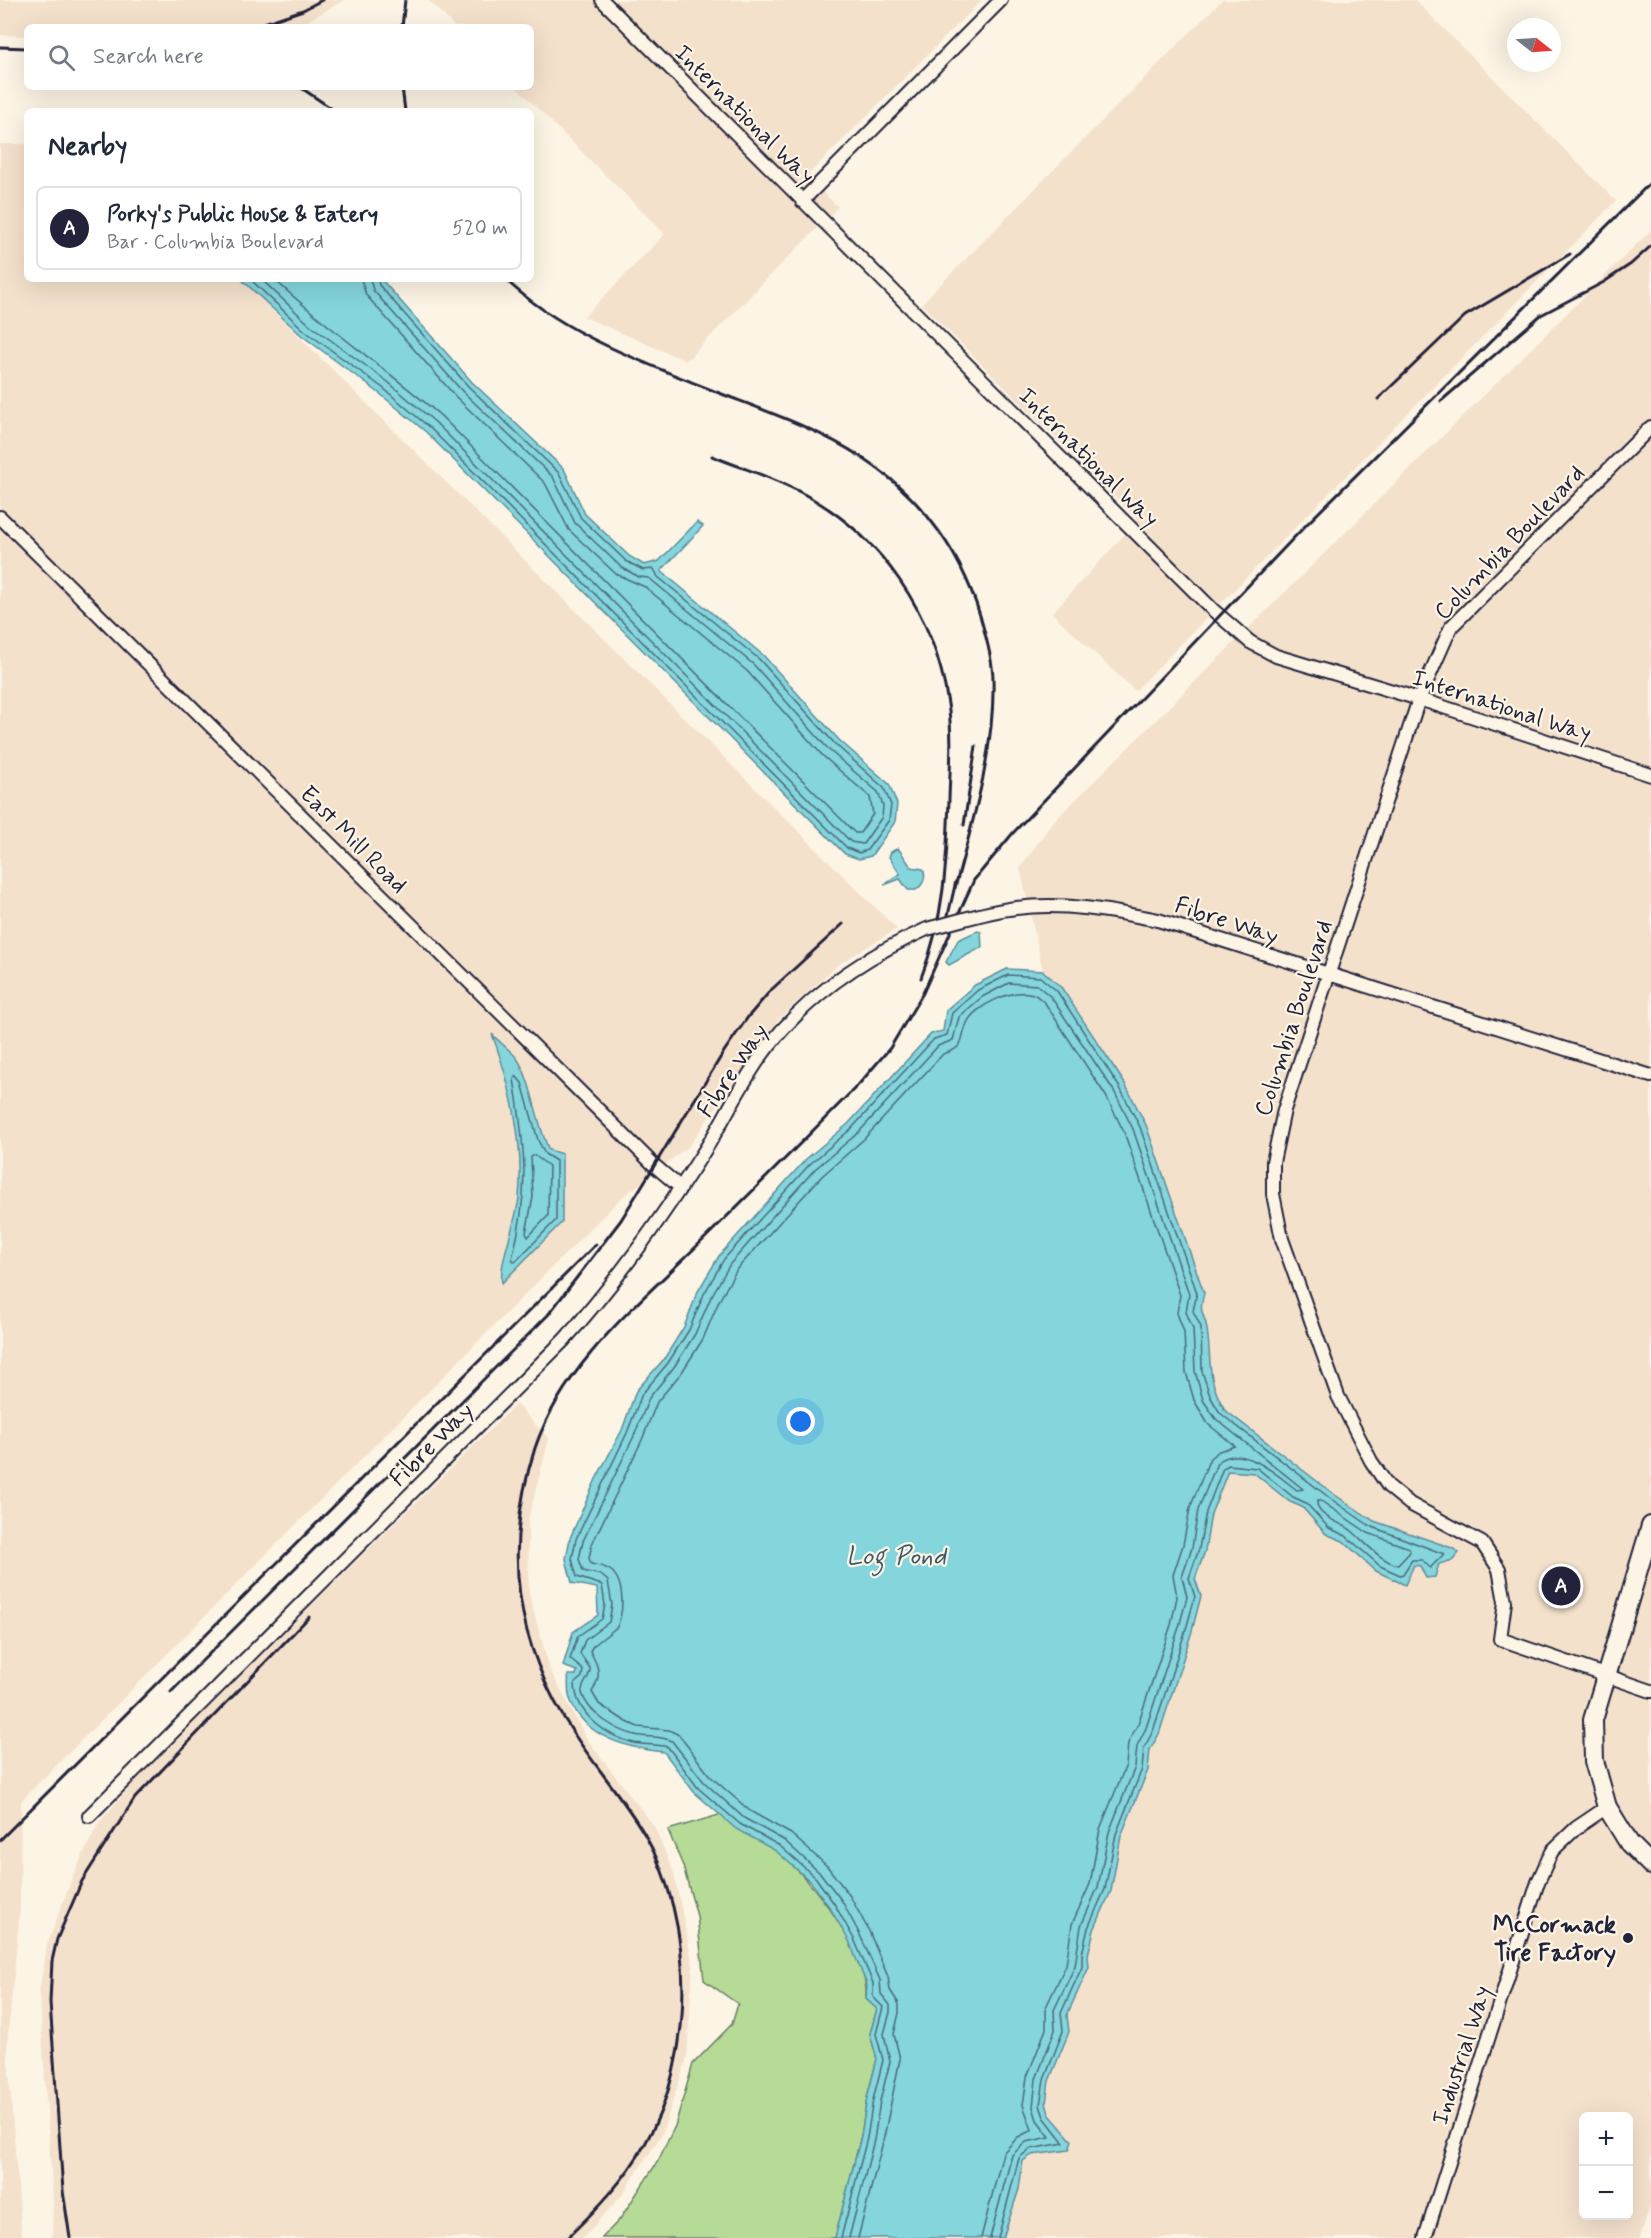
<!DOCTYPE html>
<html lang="en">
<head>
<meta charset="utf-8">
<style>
	body { margin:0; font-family:Mynerve,sans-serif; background:#f6f6f7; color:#1f2937 }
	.controls { position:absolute; right:18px; bottom:18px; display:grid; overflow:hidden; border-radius:9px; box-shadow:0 6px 24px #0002 }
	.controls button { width:54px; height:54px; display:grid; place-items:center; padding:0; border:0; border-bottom:2px solid #e0e1e3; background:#fff; color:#1f2937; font:30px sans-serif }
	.compass { position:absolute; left:1507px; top:18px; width:54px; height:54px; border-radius:50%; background:#fff; box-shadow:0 6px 24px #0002; rotate:107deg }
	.you { position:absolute; left:801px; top:1422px; width:21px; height:21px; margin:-15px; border:4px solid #fff; border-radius:50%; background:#1a73e8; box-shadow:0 0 0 9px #1a73e833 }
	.badge { display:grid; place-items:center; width:39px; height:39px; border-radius:50%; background:#22223b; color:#fff; font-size:20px; font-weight:700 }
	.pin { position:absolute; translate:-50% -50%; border:3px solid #fff; box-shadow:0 2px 6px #0006 }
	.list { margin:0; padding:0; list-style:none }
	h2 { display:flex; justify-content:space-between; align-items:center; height:78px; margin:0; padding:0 24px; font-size:26px }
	h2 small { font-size:20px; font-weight:400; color:#747a83 }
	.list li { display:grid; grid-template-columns:39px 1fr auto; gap:18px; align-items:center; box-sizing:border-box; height:84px; margin:0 12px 12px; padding:0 12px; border:2px solid #e0e1e3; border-radius:9px }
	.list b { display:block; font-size:22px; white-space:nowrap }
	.list p { margin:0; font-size:20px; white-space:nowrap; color:#747a83 }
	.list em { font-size:20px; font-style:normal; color:#747a83 }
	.icon { flex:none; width:33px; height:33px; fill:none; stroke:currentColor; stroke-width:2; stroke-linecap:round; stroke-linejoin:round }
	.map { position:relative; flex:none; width:1651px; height:2238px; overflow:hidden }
	.search { position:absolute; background:#fff; box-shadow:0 6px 24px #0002; left:24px; top:24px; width:510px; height:66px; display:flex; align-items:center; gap:15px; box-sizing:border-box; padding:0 21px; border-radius:9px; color:#747a83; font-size:22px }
	.panel { position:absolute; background:#fff; box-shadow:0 6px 24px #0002; left:24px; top:108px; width:510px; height:174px; border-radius:9px }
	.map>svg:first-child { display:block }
</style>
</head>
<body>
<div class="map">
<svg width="1651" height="2238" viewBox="0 0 1651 2238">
	<rect width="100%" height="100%" fill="#fcf5e5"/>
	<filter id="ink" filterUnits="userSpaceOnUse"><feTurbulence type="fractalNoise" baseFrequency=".0167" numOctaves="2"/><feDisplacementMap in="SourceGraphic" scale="12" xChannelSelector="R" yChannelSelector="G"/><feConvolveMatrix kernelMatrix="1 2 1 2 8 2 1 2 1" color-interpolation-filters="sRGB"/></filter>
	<g filter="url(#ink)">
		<path fill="#f4e1cc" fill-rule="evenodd" d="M0,0H344L297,27H27V36L0,35Z
			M428,0H982L807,176L838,207L686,361L584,317L665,234L516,87H531V27H455Z
			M1222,0H1415L1616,201L1135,691L1052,613L1138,520L921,304Z
			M0,144H27V279H241L897,929L839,964L779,1019L688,1147L621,1198L21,1801L20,1910L7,2047L22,2238H0Z
			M1651,230V2204L1640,2238H1003L1019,2189L1023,2161L1032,2155L1049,2114L1046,2103L1049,2081L1069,2032L1066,2015L1088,1968V1955L1094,1930L1111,1891L1121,1836L1148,1770L1149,1750L1159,1734L1195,1579L1205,1551L1211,1514L1228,1471L1254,1473L1290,1502L1302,1507L1326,1534L1343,1541L1376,1571L1406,1584L1414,1565L1453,1560L1427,1541L1374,1521L1335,1495L1225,1410L1215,1393L1208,1369L1210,1354L1206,1325L1199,1311L1204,1293L1146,1125L1076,1008L1061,987L1043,971L1020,868L1052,823ZM1584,2116H1628V2216H1584Z
			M516,1404L549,1439L528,1520L529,1594L550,1670L587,1739L654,1826L674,1873L693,1965L687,2058L662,2134L622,2195L583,2238H52L53,2201L39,1991L47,1945L74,1873L99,1822L153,1761Z"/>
		<path fill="#b5db97" stroke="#6c7e69" stroke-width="1.5" d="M722,1814C741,1834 760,1837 779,1853C814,1882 869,1952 866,1999L877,2009L870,2034L877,2059L867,2098L861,2136L835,2238H602L620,2219L658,2161L675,2126L693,2064L732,2024L738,2004L704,1980L697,1916L683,1866L668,1830Z"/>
		<path fill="#84d5dc" stroke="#5d8d9c" stroke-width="1.5" d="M241,279H381L472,382L564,469L585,514L629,556L644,565L659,561L697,522L703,526L661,571L763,655L839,740L889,784L897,804L895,822L871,856L859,859L845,854L426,432L379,393L301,335Z
			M898,848L911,867L923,869C927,877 923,885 916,890H908L900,879L884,885L900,874L889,857L891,852Z
			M977,931L981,932L982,947L949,965L946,962L958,940Z
			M1007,969L1043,971L1061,987L1125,1084L1146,1125L1204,1293C1198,1317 1204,1309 1207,1329C1212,1363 1206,1378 1225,1410L1335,1495L1374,1521L1452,1548L1459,1553L1453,1560L1439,1564L1435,1577L1426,1578L1420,1566L1414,1565L1405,1585L1376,1571L1343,1541L1326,1534L1302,1507L1290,1502L1254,1473L1228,1471L1211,1514L1205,1551L1195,1579L1201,1596L1192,1631L1159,1734L1150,1750L1148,1770L1121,1836L1111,1891L1094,1930L1088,1955L1089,1967L1067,2015L1069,2032L1049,2081L1046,2103L1049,2114L1072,2141L1069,2150L1032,2155L1023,2161L1019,2189L1003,2238H835L861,2136L867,2098L877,2059L870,2034L877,2009L866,1999L867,1985L849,1941L830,1908L811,1882L776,1851L736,1829L694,1792L664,1752C628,1748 584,1738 570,1699C567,1692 569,1682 568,1675H576L577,1671L563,1666L573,1632L598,1615L597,1588L572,1583L566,1559L570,1538L596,1479L622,1430L636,1391L664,1359L684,1327L698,1291L719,1256L806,1159L848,1124L931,1034L943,1031L946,1010L975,985Z
			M492,1034C499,1042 509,1049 516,1057C532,1078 536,1123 549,1150L562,1154V1222L502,1283C498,1265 517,1220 519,1197C524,1143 511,1085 492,1034Z"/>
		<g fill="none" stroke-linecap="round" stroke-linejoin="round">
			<path stroke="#496a7b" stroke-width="1.5" d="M250,279L305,331L383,388L430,428L847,848L859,853L867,850L889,820L891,805L884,788L835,744L759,659L658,577L654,569L643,570L626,561L581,518L559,473L468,386L379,285L378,279
				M261,279L310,325L388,382L435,422L851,842L863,844L882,817L883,806L878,792L829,750L754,665L649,578L639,577L621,567L575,523L553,477L462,391L373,290L370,279
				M274,279C327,329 387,369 441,416L855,833H860L873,814L870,797L823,756L747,671L645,587L616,574L569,530L545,483L456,397L366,295L361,279
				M516,1076L522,1083L538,1140L545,1154L556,1161V1220L515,1262L512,1259C530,1190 525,1147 514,1079Z
				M534,1155L549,1166L548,1216L528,1237L526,1233L533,1197L531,1157Z
				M1317,1501H1321L1368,1533L1409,1548L1410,1552L1398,1565C1380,1561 1366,1543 1352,1531C1342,1522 1316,1518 1317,1501Z
				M841,2238L867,2138L873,2100L883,2060L876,2034L883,2007L873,1997V1983L854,1939L835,1905L816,1878L780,1846L740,1824L698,1788L668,1747C657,1744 645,1745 634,1743C606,1736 575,1714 575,1683L582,1677L583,1670L570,1659L578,1636L602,1619L605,1605L602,1585L577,1577L572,1559L576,1539L627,1433L642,1394L668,1363L689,1330L704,1294L724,1259L810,1164L852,1128L934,1039L947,1035L952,1013L978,990L1008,975L1040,977L1057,991L1120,1088L1140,1127L1197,1293L1193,1311L1201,1327L1202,1371L1210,1396L1220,1413L1331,1499L1370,1526L1444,1554L1430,1568L1422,1560H1412L1403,1574L1400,1575L1380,1566L1346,1536L1329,1528L1306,1503L1293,1497L1257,1468L1229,1465L1223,1468L1206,1512L1199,1549L1189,1578L1195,1597L1186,1629L1153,1731L1144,1748L1142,1769L1116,1834L1105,1889L1088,1928L1082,1954V1967L1061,2013L1063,2031L1044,2080L1040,2105L1044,2117L1064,2143L1030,2149L1019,2158L998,2238
				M849,2238L874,2140L880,2101L890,2062L884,2034L890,2012V2005L881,1994L880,1980L860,1935L842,1901L821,1874L785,1841L744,1818L704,1782L672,1741C661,1735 647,1738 635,1735C616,1730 588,1714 582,1693C580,1685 591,1678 590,1668L580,1654L585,1640L609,1622L612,1605L608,1581L601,1575L583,1571L579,1559L583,1541L634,1436L649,1398L674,1367L695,1334L711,1297L730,1264L815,1169L858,1133L938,1046L953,1040L959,1017L982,997L1009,983L1037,985L1051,997L1114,1091L1133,1129L1189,1294L1186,1312L1193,1329L1195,1371L1203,1400L1216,1419L1303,1489L1297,1490C1278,1476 1241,1441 1217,1463L1198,1510L1192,1548L1182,1577L1187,1597L1179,1627L1146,1728L1137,1746L1135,1767L1109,1832L1098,1887L1081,1926L1075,1966L1054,2010L1055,2030L1036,2079L1033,2107L1037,2120L1050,2137L1026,2142L1012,2155L990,2238
				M858,2238L883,2142L900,2059L894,2034L899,2013V2004L890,1990L888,1977L869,1931L850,1896L827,1866L791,1834L750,1811L710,1776L679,1735L669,1730L638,1727L625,1721L599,1704L592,1692C602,1675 599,1667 590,1651L593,1646L617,1627C624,1612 625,1581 610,1570C604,1566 597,1565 591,1564L589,1558L592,1544L642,1440L657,1402L682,1372L703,1339L719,1301L737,1269L822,1176L864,1139L943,1054C967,1047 959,1040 967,1023C975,1005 1016,987 1033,994C1037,995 1041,1000 1045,1003L1106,1096L1124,1132L1180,1295L1177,1313L1184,1332L1186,1372L1194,1400L1208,1424L1235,1446L1219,1451L1210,1458L1190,1508L1183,1545L1173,1575L1177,1597L1171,1625L1138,1724L1128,1743L1126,1765L1100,1829L1090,1884L1072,1924L1066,1965L1046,2007V2029L1027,2077L1023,2105L1032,2130L1018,2137L1003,2153L981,2238"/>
			<g stroke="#22223b" stroke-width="16">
				<path id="minor" d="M602,0L1213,610L1250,642L1276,656L1419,699L1651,775
					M802,201L1001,0
					M1651,427L1451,627L1419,699L1284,1110L1273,1162V1194L1282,1239L1338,1396L1371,1461L1388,1486L1410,1504L1482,1543L1499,1569L1505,1602L1500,1639L1651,1691
					M0,517L655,1166L681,1188
					M1158,920L1651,1076
					M89,1816L564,1340C617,1282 661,1219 703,1153C725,1119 742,1080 767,1048C809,994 866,956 927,929
					M1425,2238L1538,1882L1552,1851L1576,1828L1607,1807"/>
			</g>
			<g stroke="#22223b" stroke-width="22">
				<path id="highway" d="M1651,1526L1593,1720L1594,1761L1607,1807L1629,1843L1651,1865"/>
			</g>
			<use href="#minor" stroke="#fcf5e5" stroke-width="12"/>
			<use href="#highway" stroke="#fcf5e5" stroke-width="18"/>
			<path stroke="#22223b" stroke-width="3" d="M252,27L303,10L322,0
				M402,27L405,0
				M0,47L27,48
				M300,87L335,111
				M402,87L405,111
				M505,279C560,331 630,357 699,385C753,407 812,425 861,457C924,498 966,558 984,630C988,645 993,663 993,679C995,750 973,820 955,888
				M1378,399L1465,316L1570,254
				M1441,401L1541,315L1604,282L1631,264L1651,246
				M712,456C741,468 772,477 800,492C881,534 935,614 948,704C953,735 950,767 949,799C947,861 944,920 921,978
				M964,825L976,746
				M945,928L956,881
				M171,1692L548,1315L621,1220L725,1050L748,1017L771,990L843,924
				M0,1840L596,1244
				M70,2238L63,2191L50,2002L52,1961L57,1939L82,1881L135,1798L309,1617
				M567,2238C597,2209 625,2180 645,2144C696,2055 695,1923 645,1835C624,1799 597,1769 574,1734C515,1644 502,1551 535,1448C564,1363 639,1303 701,1242C754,1190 807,1137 860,1083L890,1048L923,993L974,880L1013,833L1306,525L1651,182"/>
			<g stroke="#22223b" stroke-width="16" stroke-linecap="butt">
				<path id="minor-bridge" d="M927,929C956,922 987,911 1016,908C1065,902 1111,911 1158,920"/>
			</g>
			<use href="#minor-bridge" stroke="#fcf5e5" stroke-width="12"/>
		</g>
	</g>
	<circle fill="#22223b" stroke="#fcf5e5" stroke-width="2" cx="1628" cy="1938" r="6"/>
	<g text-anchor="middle" stroke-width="4.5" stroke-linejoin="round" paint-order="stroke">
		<g font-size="24" fill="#22223b" stroke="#fcf5e5">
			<text transform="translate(745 114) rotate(45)" y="8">International Way</text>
			<text transform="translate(1089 457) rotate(45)" y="8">International Way</text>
			<text transform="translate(1509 542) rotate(-46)" y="8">Columbia Boulevard</text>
			<text transform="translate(1502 705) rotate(18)" y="8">International Way</text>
			<text transform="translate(354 839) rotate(45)" y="8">East Mill Road</text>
			<text transform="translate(1227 920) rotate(18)" y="8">Fibre Way</text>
			<text transform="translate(1293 1018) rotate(-72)" y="8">Columbia Boulevard</text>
			<text transform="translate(732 1070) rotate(-56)" y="8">Fibre Way</text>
			<text transform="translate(431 1444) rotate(-45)" y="8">Fibre Way</text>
			<text transform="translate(1461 2055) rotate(-72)" y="8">Industrial Way</text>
		</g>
		<g font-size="24" font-weight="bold" fill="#22223b" stroke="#fcf5e5" text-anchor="end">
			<text x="1616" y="1932">McCormack<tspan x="1616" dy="28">Tire Factory</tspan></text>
		</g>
		<g font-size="26" font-style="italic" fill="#3f586b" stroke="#fcf5e5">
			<text x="896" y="1564">Log Pond</text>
		</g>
	</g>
</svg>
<div class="controls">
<button>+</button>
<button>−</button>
</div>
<svg class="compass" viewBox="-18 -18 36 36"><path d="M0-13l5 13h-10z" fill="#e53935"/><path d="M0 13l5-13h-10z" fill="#747a83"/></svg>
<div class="you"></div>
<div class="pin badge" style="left:1561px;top:1586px">A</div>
<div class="search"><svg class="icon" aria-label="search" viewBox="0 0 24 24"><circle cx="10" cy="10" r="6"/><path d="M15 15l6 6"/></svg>Search here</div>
<section class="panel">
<h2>Nearby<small></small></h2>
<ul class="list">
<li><span class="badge">A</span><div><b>Porky's Public House &amp; Eatery</b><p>Bar · Columbia Boulevard</p></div><em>520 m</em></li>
</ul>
</section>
</div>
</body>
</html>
